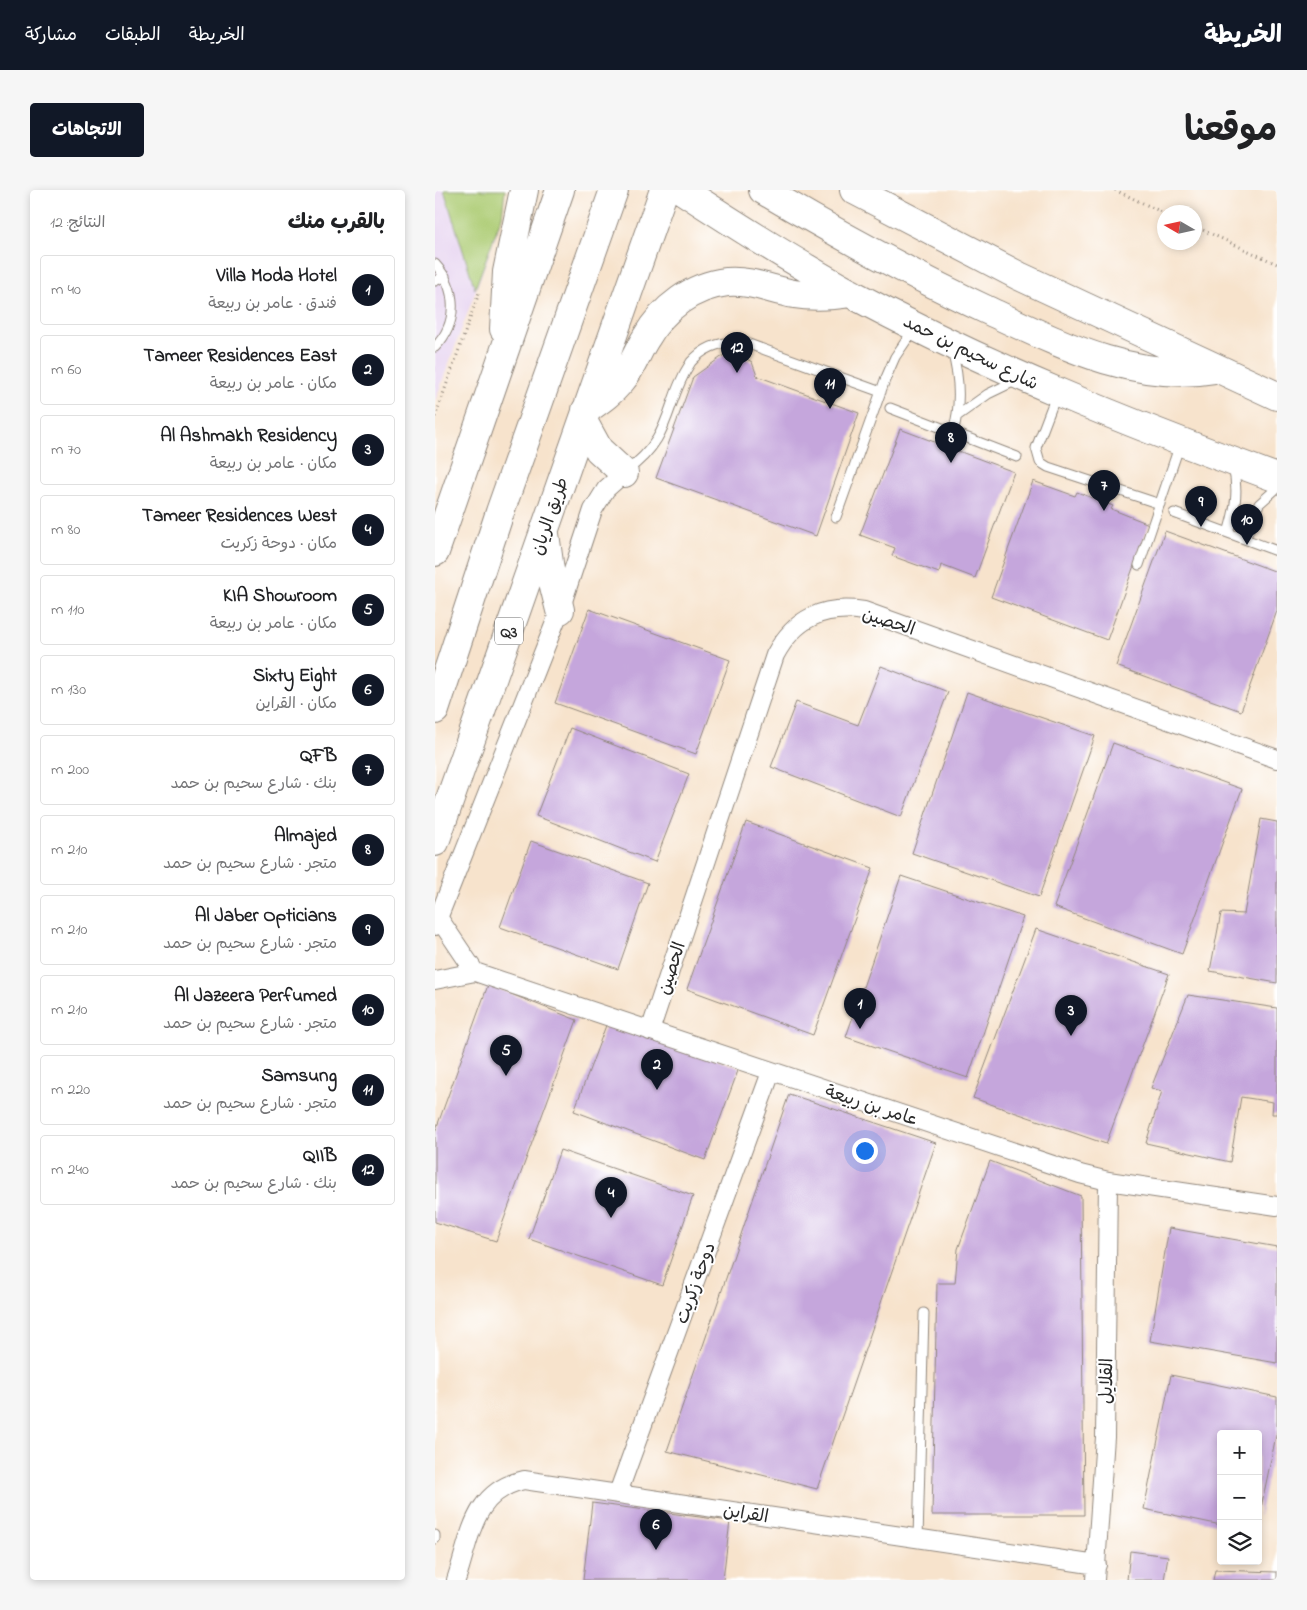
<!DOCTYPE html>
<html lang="ar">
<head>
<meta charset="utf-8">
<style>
	body { margin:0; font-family:"Indie Flower","Playpen Sans Arabic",sans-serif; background:#f6f6f6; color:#202124; direction:rtl }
	.controls { position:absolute; right:15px; bottom:15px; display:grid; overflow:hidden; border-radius:5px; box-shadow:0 2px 8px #0003 }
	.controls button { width:45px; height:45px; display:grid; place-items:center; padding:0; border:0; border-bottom:1px solid #e0e0e0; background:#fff; color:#202124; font:25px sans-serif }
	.compass { position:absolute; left:722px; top:15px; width:45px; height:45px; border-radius:50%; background:#fff; box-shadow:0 2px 8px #0003; rotate:279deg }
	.you { position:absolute; left:429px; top:960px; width:18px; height:18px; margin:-12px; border:4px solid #fff; border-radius:50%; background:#1a73e8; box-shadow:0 0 0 8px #1a73e833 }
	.badge { display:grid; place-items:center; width:32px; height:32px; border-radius:50%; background:#111827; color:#fff; font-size:16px; font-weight:700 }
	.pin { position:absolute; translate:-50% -41px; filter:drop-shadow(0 1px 2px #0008) }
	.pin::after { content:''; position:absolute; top:26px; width:18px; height:15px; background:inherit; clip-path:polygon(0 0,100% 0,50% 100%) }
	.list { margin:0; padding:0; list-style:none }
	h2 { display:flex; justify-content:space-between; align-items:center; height:65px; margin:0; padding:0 20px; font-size:21px }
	h2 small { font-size:16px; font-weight:400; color:#757577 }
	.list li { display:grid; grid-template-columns:32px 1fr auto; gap:15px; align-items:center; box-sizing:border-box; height:70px; margin:0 10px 10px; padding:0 10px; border:1px solid #e0e0e0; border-radius:5px }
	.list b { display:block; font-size:19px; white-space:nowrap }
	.list p { margin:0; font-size:16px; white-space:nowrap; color:#757577 }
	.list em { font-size:16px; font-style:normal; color:#757577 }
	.icon { flex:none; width:28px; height:28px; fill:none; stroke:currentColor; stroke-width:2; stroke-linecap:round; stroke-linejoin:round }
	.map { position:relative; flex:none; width:842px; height:1390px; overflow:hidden; direction:ltr; border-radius:5px }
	header { display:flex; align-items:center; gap:30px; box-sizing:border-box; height:70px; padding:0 25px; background:#111827; color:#fff }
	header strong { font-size:24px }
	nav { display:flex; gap:28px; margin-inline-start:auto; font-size:18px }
	.intro { display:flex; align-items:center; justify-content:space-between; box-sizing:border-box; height:120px; padding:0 30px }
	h1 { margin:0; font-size:35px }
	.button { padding:12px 22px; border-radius:5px; background:#111827; color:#fff; font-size:18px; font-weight:700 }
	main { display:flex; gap:30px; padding:0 30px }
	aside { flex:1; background:#fff; border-radius:5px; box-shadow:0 2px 8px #0003 }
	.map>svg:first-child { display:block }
</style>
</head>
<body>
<header>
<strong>الخريطة</strong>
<nav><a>الخريطة</a><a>الطبقات</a><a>مشاركة</a></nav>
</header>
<div class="intro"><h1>موقعنا</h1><a class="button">الاتجاهات</a></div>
<main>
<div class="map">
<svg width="842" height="1390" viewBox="0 0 842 1390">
	<rect width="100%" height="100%" fill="#fff"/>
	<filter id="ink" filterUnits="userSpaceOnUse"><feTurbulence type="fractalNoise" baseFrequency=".02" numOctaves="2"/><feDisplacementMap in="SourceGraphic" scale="10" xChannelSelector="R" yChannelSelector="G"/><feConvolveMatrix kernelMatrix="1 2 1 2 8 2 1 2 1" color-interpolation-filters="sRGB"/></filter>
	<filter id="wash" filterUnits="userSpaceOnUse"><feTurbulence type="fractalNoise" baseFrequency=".0096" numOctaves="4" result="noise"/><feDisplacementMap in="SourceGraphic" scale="20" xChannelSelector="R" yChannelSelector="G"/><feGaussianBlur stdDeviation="1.12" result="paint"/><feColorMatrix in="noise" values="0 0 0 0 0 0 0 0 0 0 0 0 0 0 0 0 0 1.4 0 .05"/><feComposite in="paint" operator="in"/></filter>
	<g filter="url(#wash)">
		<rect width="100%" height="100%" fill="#f7e3cc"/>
		<path fill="#e6d3f0" d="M0,0H70L67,26L63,40L0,211Z"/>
		<path fill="#adcc74" stroke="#6c7c50" d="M9,0H70L67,26L40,99Z"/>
		<g id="blocks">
			<path fill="#c5a6dc" d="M292,163L305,165L317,172L322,186L424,223L381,346L221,288L258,187Z
				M465,239L579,282L540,388L506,375L504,383L457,366L460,358L425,345Z
				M598,291L640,306L642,302L678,316L676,319L714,334L672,450L556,407Z
				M730,341L842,382V421L806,521L681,476Z
				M154,419L295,470L261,564L120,513Z
				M446,476L513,502L466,627L336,577L361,512L423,535Z
				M532,502L660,546L604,707L477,663Z
				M135,538L254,584L220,672L101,626Z
				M678,553L807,599L747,764L619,717Z
				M826,629L842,632V793L775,781L786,723L809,724Z
				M311,632L438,678L378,845L252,799Z
				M96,651L213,693L183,779L65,737Z
				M466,686L588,727L533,888L411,847Z
				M601,739L734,784L671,954L538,908Z
				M53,795L142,830L61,1051L0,1032V942Z
				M753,805L842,818V924H837L838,912L806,907L795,972L711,953L727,901L716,898Z
				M173,830L304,878L270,970L139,921Z
				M354,904L501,953L382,1299L232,1261Z
				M125,960L258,1006L227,1095L94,1049Z
				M555,971L646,1006L649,1325H497L502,1093H520L523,1059Z
				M734,1038L842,1057V1173L715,1151Z
				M736,1185L842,1207V1241L824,1327L823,1244H786V1335L709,1319Z
				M157,1313L295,1331L288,1390H148Z
				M695,1361L733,1366L729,1390H692Z
				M780,1380L842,1382V1390H778Z"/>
		</g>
	</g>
	<g filter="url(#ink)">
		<use href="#blocks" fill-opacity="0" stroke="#91877c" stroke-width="1"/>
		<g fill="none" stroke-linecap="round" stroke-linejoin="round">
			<g stroke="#91877c" stroke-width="11">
				<path id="lane" d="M0,74C22,98 24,133 0,157
					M0,91L10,86
					M517,161C525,189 526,215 518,242
					M622,203L601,258L605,272L613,277L725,314
					M455,218L582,267
					M522,226L553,204L582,190
					M191,281C239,247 229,213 256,172C271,155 289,150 311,153L446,202
					M739,323L842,361
					M401,327L450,190L460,167L479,139
					M793,343C800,320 804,301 798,277
					M810,349L824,314L842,298
					M704,375L745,254
					M0,1345V1349
					M483,1349L489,1123"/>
			</g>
			<g stroke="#91877c" stroke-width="20">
				<path id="street" d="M3,727L40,782
					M0,736L125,420L158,320L171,299L189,283
					M0,790L40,782L645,984L673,991L842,1016
					M215,841L340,465C360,428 388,415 429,421L842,569
					M183,1303L336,882
					M21,1390C36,1346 38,1301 89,1290L662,1375
					M660,1390L670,1247L673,991"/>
			</g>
			<g stroke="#91877c" stroke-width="30">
				<path id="highway" d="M247,0C302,36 357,71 415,103C552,177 696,234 842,288
					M328,0C401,43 475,84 552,120C623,153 700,193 780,179
					M419,0L584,86L842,206
					M69,139L72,82L89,0
					M151,220C164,211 176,203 186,191C197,178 202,162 211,148C228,118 257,96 292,92C316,90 336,100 359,104C378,107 396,106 416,103
					M148,231L164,260L189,283
					M110,344L115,380L125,420
					M0,362L125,0
					M0,520L65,322L179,0
					M0,652L229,0"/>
			</g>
			<path stroke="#91877c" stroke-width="3" stroke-dasharray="1 4" stroke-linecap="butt" d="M680,0L729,23
				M759,36L842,74
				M0,227L44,103"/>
			<use href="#lane" stroke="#fff" stroke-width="9"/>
			<use href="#street" stroke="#fff" stroke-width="18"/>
			<use href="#highway" stroke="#fff" stroke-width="28"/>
		</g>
	</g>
	<g text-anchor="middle" stroke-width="4" stroke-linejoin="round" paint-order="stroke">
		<rect fill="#fff" stroke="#6b6b6b" stroke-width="1" x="60" y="427.5" width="28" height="27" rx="4"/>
		<g font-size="16" font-weight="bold" fill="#2b2b2b">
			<text x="74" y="447">Q3</text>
		</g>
		<g font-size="18" fill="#2b2b2b" stroke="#fff">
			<text transform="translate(536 162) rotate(26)" y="6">شارع سحيم بن حمد</text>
			<text transform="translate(114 326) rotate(-71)" y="6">طريق الريان</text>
			<text transform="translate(454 431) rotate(18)" y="6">الحصين</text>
			<text transform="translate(236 778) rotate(-72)" y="6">الحصين</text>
			<text transform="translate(437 915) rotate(18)" y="6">عامر بن ربيعة</text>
			<text transform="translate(260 1093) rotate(-70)" y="6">دوحة زكريت</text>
			<text transform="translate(671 1191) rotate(-89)" y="6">القلايل</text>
			<text transform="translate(311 1323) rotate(9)" y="6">القراين</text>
		</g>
	</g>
</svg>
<div class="controls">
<button>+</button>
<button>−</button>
<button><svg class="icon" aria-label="layers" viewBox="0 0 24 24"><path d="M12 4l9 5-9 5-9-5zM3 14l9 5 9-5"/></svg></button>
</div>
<svg class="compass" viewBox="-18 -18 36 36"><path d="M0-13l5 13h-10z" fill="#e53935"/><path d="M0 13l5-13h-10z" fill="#757577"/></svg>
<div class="you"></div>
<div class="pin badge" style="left:425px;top:839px">1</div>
<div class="pin badge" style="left:222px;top:900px">2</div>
<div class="pin badge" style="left:636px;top:846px">3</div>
<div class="pin badge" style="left:176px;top:1028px">4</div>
<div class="pin badge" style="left:71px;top:886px">5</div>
<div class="pin badge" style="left:221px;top:1360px">6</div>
<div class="pin badge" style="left:669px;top:321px">7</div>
<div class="pin badge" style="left:516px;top:273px">8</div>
<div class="pin badge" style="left:766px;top:337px">9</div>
<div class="pin badge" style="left:812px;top:355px">10</div>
<div class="pin badge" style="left:395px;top:219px">11</div>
<div class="pin badge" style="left:302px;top:183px">12</div>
</div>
<aside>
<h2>بالقرب منك<small>النتائج: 12</small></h2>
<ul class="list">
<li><span class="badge">1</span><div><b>Villa Moda Hotel</b><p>فندق · عامر بن ربيعة</p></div><em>40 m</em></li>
<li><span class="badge">2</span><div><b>Tameer Residences East</b><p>مكان · عامر بن ربيعة</p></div><em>60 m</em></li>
<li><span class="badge">3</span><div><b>Al Ashmakh Residency</b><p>مكان · عامر بن ربيعة</p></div><em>70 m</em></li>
<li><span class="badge">4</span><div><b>Tameer Residences West</b><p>مكان · دوحة زكريت</p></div><em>80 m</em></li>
<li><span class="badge">5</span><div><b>KIA Showroom</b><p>مكان · عامر بن ربيعة</p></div><em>110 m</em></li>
<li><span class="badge">6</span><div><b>Sixty Eight</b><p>مكان · القراين</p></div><em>130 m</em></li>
<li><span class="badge">7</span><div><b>QFB</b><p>بنك · شارع سحيم بن حمد</p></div><em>200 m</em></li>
<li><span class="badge">8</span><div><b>Almajed</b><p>متجر · شارع سحيم بن حمد</p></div><em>210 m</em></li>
<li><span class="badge">9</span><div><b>Al Jaber Opticians</b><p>متجر · شارع سحيم بن حمد</p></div><em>210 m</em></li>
<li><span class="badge">10</span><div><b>Al Jazeera Perfumed</b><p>متجر · شارع سحيم بن حمد</p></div><em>210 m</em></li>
<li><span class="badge">11</span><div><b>Samsung</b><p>متجر · شارع سحيم بن حمد</p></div><em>220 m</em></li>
<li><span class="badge">12</span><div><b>QIIB</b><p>بنك · شارع سحيم بن حمد</p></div><em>240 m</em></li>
</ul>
</aside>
</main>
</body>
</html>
